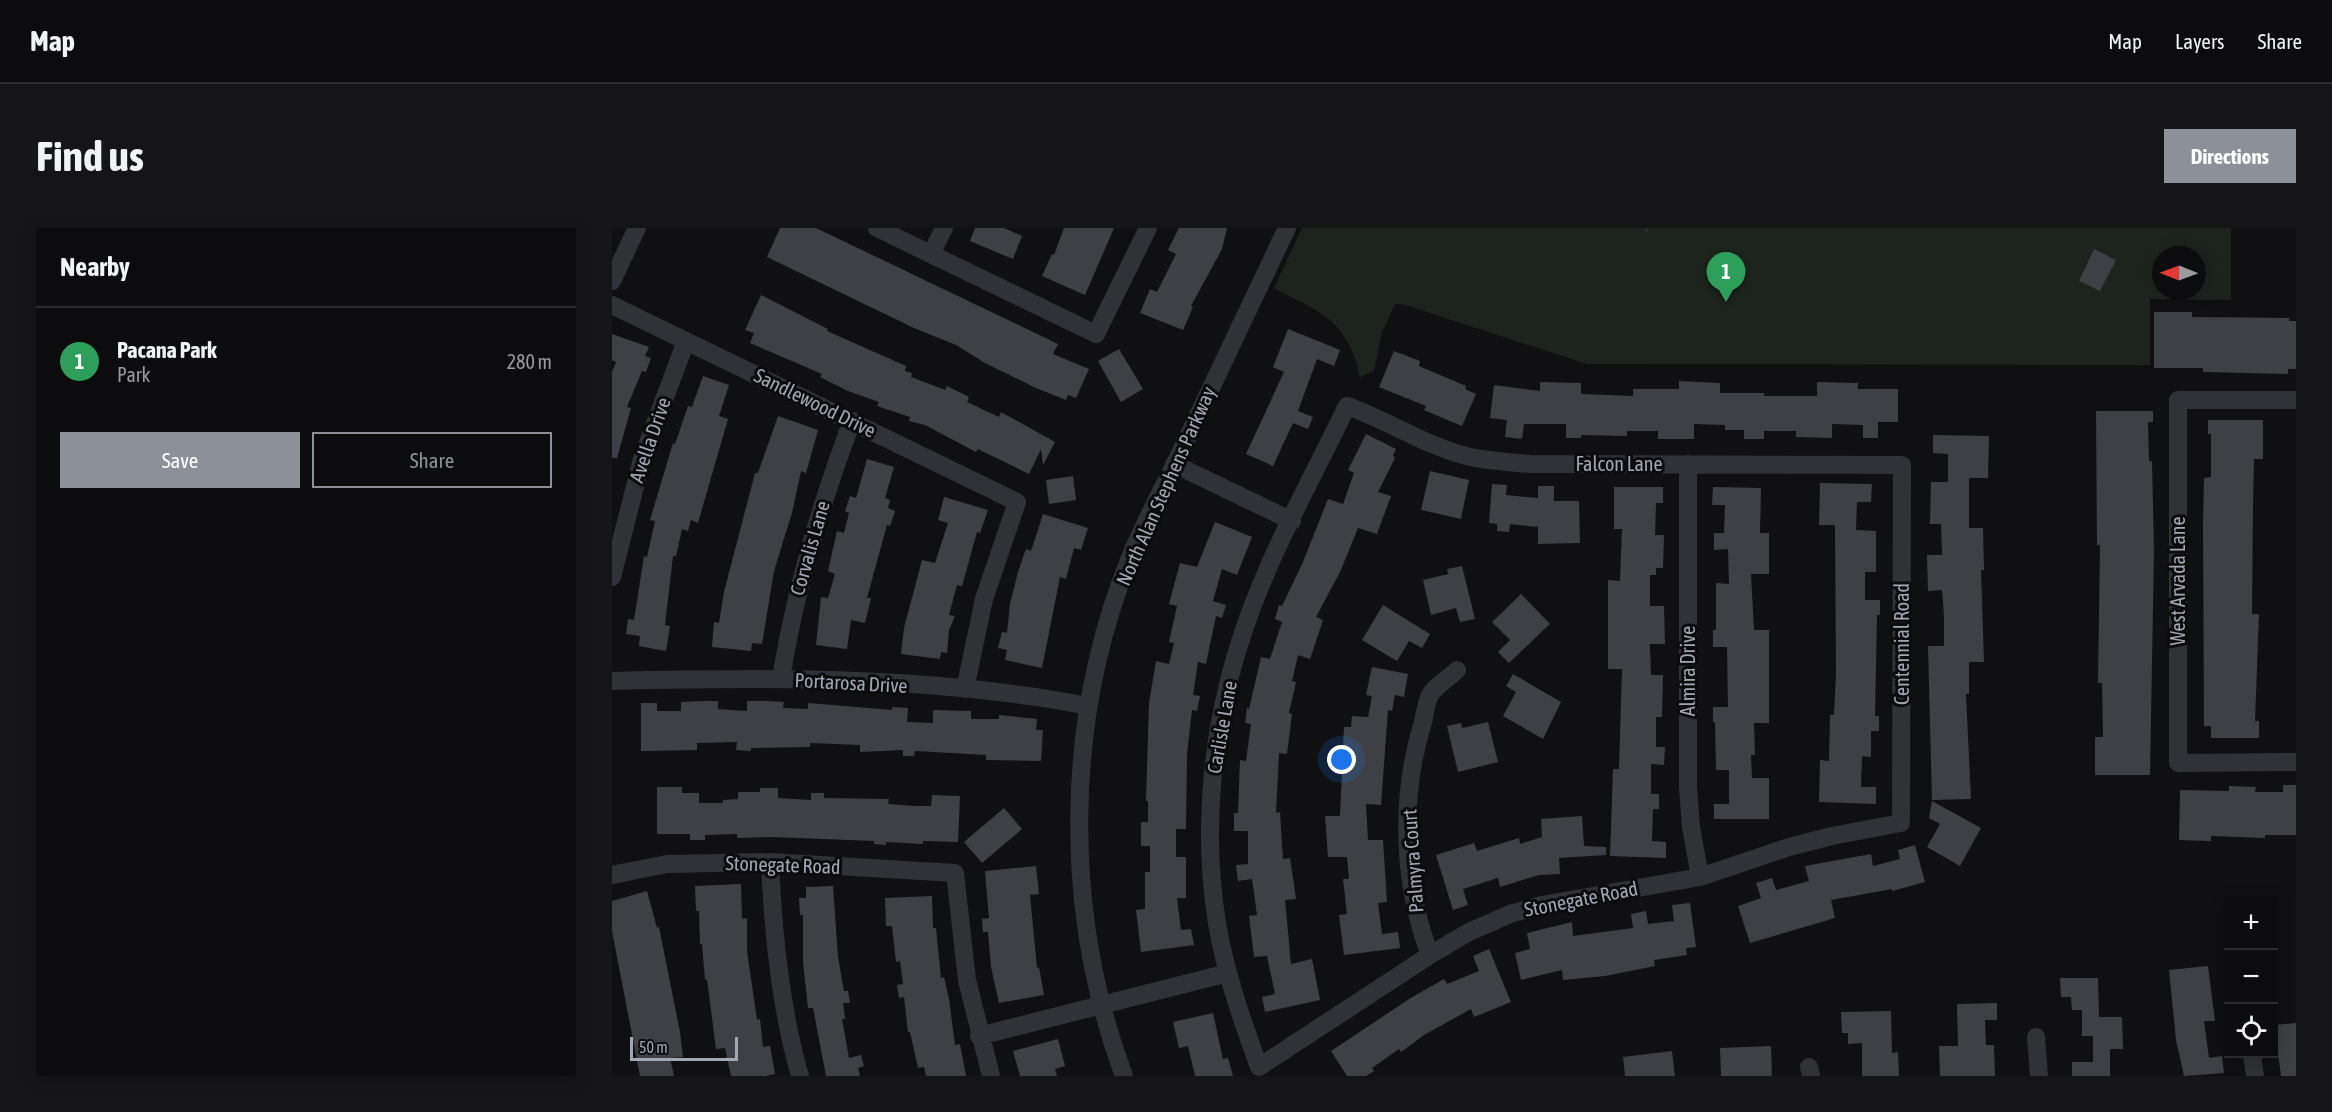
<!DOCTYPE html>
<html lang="en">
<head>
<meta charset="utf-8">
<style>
	body { margin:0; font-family:"Asap Condensed",sans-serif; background:#151517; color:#f1f3f6 }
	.controls { position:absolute; right:18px; bottom:18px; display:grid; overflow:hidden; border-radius:0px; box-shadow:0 3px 15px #0003 }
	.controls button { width:54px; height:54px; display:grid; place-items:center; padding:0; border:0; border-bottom:2px solid #2c2c2e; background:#0c0c0e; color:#f1f3f6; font:30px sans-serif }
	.compass { position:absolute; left:1540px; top:18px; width:54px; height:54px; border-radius:50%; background:#0c0c0e; box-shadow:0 3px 15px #0003; rotate:271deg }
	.scale { position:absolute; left:18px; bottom:15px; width:108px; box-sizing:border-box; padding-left:6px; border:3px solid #a1a7b3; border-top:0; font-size:16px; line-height:21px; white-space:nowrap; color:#a1a7b3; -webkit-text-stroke:4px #0b0b0d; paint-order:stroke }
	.you { position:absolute; left:730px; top:532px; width:21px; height:21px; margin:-15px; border:4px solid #fff; border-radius:50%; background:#1a73e8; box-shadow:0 0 0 9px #1a73e833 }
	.badge { display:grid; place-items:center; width:39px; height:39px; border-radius:50%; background:#8c9099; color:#fff; font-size:20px; font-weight:700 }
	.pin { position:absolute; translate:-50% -50px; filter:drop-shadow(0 2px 3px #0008) }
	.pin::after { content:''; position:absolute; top:32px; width:21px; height:18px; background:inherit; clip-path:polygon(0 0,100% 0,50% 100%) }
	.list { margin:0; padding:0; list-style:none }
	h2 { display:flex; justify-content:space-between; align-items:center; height:78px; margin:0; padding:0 24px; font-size:26px }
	h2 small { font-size:20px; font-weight:400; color:#9a9b9e }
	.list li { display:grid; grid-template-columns:39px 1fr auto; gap:18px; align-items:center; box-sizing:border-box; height:108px; padding:0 24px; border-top:2px solid #2c2c2e }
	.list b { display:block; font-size:22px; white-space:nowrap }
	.list p { margin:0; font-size:20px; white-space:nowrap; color:#9a9b9e }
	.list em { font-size:20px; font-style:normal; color:#9a9b9e }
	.actions { display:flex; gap:12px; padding:18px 24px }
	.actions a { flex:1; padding:14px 0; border:2px solid #8c9099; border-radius:0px; text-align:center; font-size:21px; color:#8c9099 }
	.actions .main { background:#8c9099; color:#fff }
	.icon { flex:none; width:33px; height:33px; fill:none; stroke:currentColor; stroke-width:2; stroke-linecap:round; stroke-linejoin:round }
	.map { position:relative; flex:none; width:1684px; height:848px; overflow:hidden; border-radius:0px }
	header { display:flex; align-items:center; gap:36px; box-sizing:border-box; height:84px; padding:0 30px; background:#0c0c0e; border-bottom:2px solid #2c2c2e }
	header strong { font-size:28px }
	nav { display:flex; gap:33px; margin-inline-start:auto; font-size:21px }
	.intro { display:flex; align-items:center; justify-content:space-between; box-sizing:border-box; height:144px; padding:0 36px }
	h1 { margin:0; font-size:42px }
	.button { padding:15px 27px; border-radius:0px; background:#8c9099; color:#fff; font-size:21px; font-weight:700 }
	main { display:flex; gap:36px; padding:0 36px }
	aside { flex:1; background:#0c0c0e; border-radius:0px; box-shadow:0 3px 15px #0003 }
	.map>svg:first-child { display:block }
</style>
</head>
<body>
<header>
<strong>Map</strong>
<nav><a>Map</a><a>Layers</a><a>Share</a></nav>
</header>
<div class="intro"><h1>Find us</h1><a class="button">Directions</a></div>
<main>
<aside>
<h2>Nearby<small></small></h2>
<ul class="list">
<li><span class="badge" style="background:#2e9e5b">1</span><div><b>Pacana Park</b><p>Park</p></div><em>280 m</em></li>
</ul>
<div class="actions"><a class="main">Save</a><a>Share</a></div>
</aside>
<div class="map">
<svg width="1684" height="848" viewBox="0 0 1684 848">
	<rect width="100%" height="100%" fill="#101012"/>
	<path fill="#1d241e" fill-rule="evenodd" d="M690,0H1619V72L1538,71V137L975,136L790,76H783L770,104L762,143L748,149C737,93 708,84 662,60ZM1549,27H1585V63H1549Z"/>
	<path fill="#3f4045" d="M168,0H204L446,116L441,126L477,141L464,170L456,167L454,172L424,160L373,135L344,117L302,100L155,29Z
		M363,0H392L410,8L401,31L358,13Z
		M452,0H502L473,67L430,48L440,26L442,27Z
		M567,0H615L610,21L579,78L581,79L571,102L528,85L538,61L545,64L564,26L556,22Z
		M1482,21L1504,32L1488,63L1467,53Z
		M149,67L216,101L215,103L294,138L293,143L300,145L299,149L333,162L335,158L357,169L355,174L387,189L389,184L443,214L431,237L429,221L417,246L366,221L364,224L313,197L297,193L298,189L265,178L267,174L236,163L208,149L210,146L138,115L142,105L133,102Z
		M1542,84H1580V89L1677,90V93H1684V141H1676V146L1591,144V140H1542Z
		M676,101L728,122L722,138L705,131L686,183L701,189L696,201L681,195L661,238L634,226L672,144L661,139Z
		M0,106L37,119L33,128L39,130L34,144L30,143L15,179L19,180L5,230H0V144L4,134L0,132Z
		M507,121L531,161L509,174L486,133Z
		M782,123L808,133L807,138L854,158L853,161L864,166L850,198L812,182L814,178L767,159Z
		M91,148L117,157L107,188L116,191L86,295L79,292L76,303L70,301L64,328H61L53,397L58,398L54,423L27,418L28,408L14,406L16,391L22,392L32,328L35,329L43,293L38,292L61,215L63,216L76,178L80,179Z
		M1067,153L1108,155V165H1152V168H1205V154L1246,155V161H1286V194H1266V210H1251V197L1220,196V210L1184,209V203H1152V211H1132V202H1113V197L1082,196V211H1046V203H1015V208L969,207V210H954V196H912L910,211L893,209L895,192L878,190L882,157L928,163V154L969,155V166L1021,168V161H1067Z
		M1484,183H1541V194H1536L1537,233H1540L1542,322L1538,547H1483V509H1491L1490,455H1486L1488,317H1485Z
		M166,188L206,202L194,245L189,243L180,285L162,343L150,416L140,415L139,423L100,419L102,394L107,395L112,364L143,245H146Z
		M1596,192H1651V231H1642L1641,277L1640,386H1647L1643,493H1647V510H1599V498H1592L1591,295L1592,250L1599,249V206H1596Z
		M754,206L784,221L781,228L783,230L766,264L779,268L765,306L746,300L729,342L704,389L711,392L698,431L686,427L680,453L684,454L677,485L680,486L675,526L667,525L664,585L668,584L671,631L678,630L684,671L673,672L679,736L700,731L708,772L653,784L650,769L663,766L655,728L642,729L637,688L645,687L640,651L626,653L624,637L636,636V603H622V585H626L628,532L634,533L639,496L633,495L635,480L637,481L649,429L658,431L670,394L663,391L667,377L670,378L691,334L716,271L731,276L742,245L736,242Z
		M1321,207L1377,208L1376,250H1357V300H1371L1372,342H1369L1372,434H1357V466H1354L1359,571L1320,572L1316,418H1332V388L1330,362L1316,363L1315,327H1330L1329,296H1318L1319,254H1336V226L1321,225Z
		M255,231L282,239L273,270L278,272L276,280L283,283L278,298L275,297L255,370H259L253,395L239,392L235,421L204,417L209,369L216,370L223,346L216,343L225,303L232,305L237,285L233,283L238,268L244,270Z
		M818,243L857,252L849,291L809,282Z
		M461,248L464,272L437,276L434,252Z
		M1208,255L1260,256L1259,274H1245L1244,302L1264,303V344H1253V372H1268V387H1265L1263,488H1267V503H1259V529L1250,528L1249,559H1264V576L1207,574L1208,532L1217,533L1218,487H1222L1224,446L1223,297H1207Z
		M880,256L895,257L894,267L926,270V258H942V273H967L968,315L926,316V299L898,296L897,304L885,303V296L877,295Z
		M1002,259H1051V275H1044L1043,307H1052L1051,340H1044V347H1038V378H1052L1053,416H1038L1039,447H1051L1050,489H1044V519H1053L1052,537L1039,536V566H1047V581H1041L1040,613L1054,614V630L998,628L1001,541H1007L1010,441H996V352L1008,353L1010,301H1002Z
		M1101,259L1149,260L1148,305H1157V346H1139L1142,402H1157V495H1142L1143,527H1139L1140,550H1157V591H1102V576H1117V542H1104L1103,494H1101V479H1116L1115,419H1101V402H1104V355L1117,356L1116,321L1102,322V305H1112L1113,277H1100Z
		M332,269L376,282L368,305L365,304L350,358L345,357L337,387L343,388L337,402L335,425L329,424L328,431L289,426L292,400L310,332L323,335L336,295L326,292Z
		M431,286L476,300L469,322L462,320L454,351L448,349L430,440L393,432L395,422L386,420L390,404L395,405L398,376L406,344L414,321L419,323Z
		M603,294L640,309L625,347L610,341L601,373L614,377L610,390L604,388L594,436L586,434L581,467L588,468L585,483L580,482L575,526L574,601H564V629H574V670H565L569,702L579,701L582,717L529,724L524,682L533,681V644H538V618H529V594H536V573H534L537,475L544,433L557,436L562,415L557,414L565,378L557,376L568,335L585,339Z
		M850,338L863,391L848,394L844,380L819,387L811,352L836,346L835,341Z
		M909,366L938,396L897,435L886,424L898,412L880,394Z
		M771,377L818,406L810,420L797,413L785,433L750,412Z
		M760,439L796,446L792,469L783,467L780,483L776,482L769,577L754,576L756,612H771L775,674L766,675L770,706L786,704L788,720L732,727L727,687L735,686L731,651H737L735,629H716L713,588H728L732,499H739L740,488L756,489L760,468L754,467Z
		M901,446L949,474L931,511L891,488L904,464L894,458Z
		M92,473H106V481L135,483V473H156L172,474L171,480L196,481V475L280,482V479L296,480L295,494L321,495V482L359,483V491H387V487L425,491L424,502H431L429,533L374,532V527L303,523L302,528H291V522L248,524V517L198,515V519L139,520V523L124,522L125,514L85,515V522L29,523V475H45V483H69V474Z
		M876,494L886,534L846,544L835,498L849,495L850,500Z
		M1671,557H1684V607H1653V610L1599,608V613L1567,612L1568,562L1617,563V558L1644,559L1643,564H1671Z
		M45,559H70V565H87V575H111V572L126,571V564H148V560H166V570L199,572V565H212V570L277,571L276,576L303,578H319L320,567L348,568L346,614L311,613V616L274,614V617L262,616V613L161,609L125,610V606L93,607V612H78V606H45Z
		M1320,573L1369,600L1348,638L1315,619L1328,596L1317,590Z
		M392,580L410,601L370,635L352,614Z
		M970,588L972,618L994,619V627L947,630L948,646L927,647L888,659L886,650L851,661L856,677L841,682L824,627L862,615L865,623L907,610L908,616L930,609L929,591Z
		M1303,617L1313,654L1280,663V661L1219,672L1223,690L1138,715L1126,678L1149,670L1144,655L1160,650L1164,662L1197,653L1193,638L1259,626L1261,638L1288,631L1286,622Z
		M424,638L427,666L418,667L425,740L427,739L432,767L387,775L379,739L376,704H371L370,691L377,690L373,643Z
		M129,656L130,691L135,690V723L145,792L148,791L151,819L158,818L163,846L154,848H119L113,820L104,821L95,751L93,752L90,716H88L87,683H84L83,658Z
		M221,658L226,729L232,763H236L238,775H231L233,791H230L237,830L249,827L252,838L246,840L248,848H214L201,780H196L191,734V687H188L187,670H194V659Z
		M35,663L45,700L47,699L68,804L71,829L58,830L62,848H28L0,703V673Z
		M320,668L321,700H324L329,750L332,749L337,771L343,817L348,816L354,848H314L312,839L306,840L298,804H296L292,769L287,770L285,757L291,756L288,733L284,734L280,698H274L273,670Z
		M1078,675L1084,719L1074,720L1075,727L1042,732L1043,738L993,748L951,752L950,742L909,752L903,725L918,721L915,705L960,694L961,708L1021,700L1019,686L1034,683L1036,696L1062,693L1060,677Z
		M877,721L899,774L862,789L859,781L812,807L789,824L787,821L760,840L762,843L754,848H735L719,823L797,771L832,751L835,756L867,743L861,728Z
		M1596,738L1603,793H1592L1597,830L1610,828L1612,845L1572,848L1564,812L1557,742Z
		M1448,750H1486L1487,789H1510L1511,821H1498V848H1460V834H1481V808H1470V782H1460L1459,769H1449Z
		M1385,775V792H1373L1374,817H1382L1383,848H1328L1327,818H1346L1345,776Z
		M1279,783L1280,825L1286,824L1287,848H1250V815L1236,816V805H1230L1229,784Z
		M601,785L611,831L616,830L621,848H583L576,818L567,820L561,794Z
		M1684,795V848H1669L1662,797Z
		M446,811L453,838L443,841L445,848H408L401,823Z
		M1159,818L1160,848H1109L1108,820Z
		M1060,823L1063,848H1013L1011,829Z"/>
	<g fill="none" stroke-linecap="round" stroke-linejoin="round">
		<path stroke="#37393e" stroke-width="2" stroke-dasharray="3 4.5" stroke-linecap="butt" d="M1033,3L1037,0"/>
		<path stroke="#313237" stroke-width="18" d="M265,0L484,106L536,0
			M319,26L332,0
			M0,53L25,0
			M0,77L405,274L372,371L353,461
			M1684,172H1566V535L1684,534
			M735,178C775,192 812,217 854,228C875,233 896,234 918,236L1290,237L1289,595L1220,608L1177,619L1088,649L930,677L898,686L855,705L818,727L647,839C630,792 613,744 605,695C589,596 601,490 634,396C660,321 701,249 735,178Z
			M562,236L680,293
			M1076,236V559L1079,599L1088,649
			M0,349L30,231L74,113
			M169,451C183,362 208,278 240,193
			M0,453C156,449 322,448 476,478
			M158,634C161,705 168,779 188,848
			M0,647L55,636L158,634L343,645L355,752L379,848
			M818,727C790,654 788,568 811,494C813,485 814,475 818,467C823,458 837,450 845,442
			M367,808L616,745
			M1424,809L1427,848
			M1640,826L1643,848
			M1197,839L1199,848
			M512,848C451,684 452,495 517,332C530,300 546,269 562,238C600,159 637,79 675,0"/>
	</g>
	<g text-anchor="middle" stroke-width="6" stroke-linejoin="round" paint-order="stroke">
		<g font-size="20" fill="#a1a7b3" stroke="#0b0b0d">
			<text transform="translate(203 175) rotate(26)" y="7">Sandlewood Drive</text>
			<text transform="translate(38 212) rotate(-71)" y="7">Avella Drive</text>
			<text x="1007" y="243">Falcon Lane</text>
			<text transform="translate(554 258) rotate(-66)" y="7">North Alan Stephens Parkway</text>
			<text transform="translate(198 320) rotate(-74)" y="7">Corvalis Lane</text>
			<text transform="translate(1566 353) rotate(-90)" y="7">West Arvada Lane</text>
			<text transform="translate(1290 416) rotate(-90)" y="7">Centennial Road</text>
			<text transform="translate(1076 443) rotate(-90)" y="7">Almira Drive</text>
			<text transform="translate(239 455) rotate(3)" y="7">Portarosa Drive</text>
			<text transform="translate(610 499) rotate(-80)" y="7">Carlisle Lane</text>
			<text transform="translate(801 633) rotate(-94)" y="7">Palmyra Court</text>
			<text transform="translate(171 637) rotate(2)" y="7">Stonegate Road</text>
			<text transform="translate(969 671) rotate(-11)" y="7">Stonegate Road</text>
		</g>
	</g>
</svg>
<div class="controls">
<button>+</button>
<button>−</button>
<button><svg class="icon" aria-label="locate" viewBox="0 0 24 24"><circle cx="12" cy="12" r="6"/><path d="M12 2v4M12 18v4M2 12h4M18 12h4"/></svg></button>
</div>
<svg class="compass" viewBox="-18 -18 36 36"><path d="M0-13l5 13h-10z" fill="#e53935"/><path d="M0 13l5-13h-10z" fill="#9a9b9e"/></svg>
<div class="scale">50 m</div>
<div class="you"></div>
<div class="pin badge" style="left:1114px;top:74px;background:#2e9e5b">1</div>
</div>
</main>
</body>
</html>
